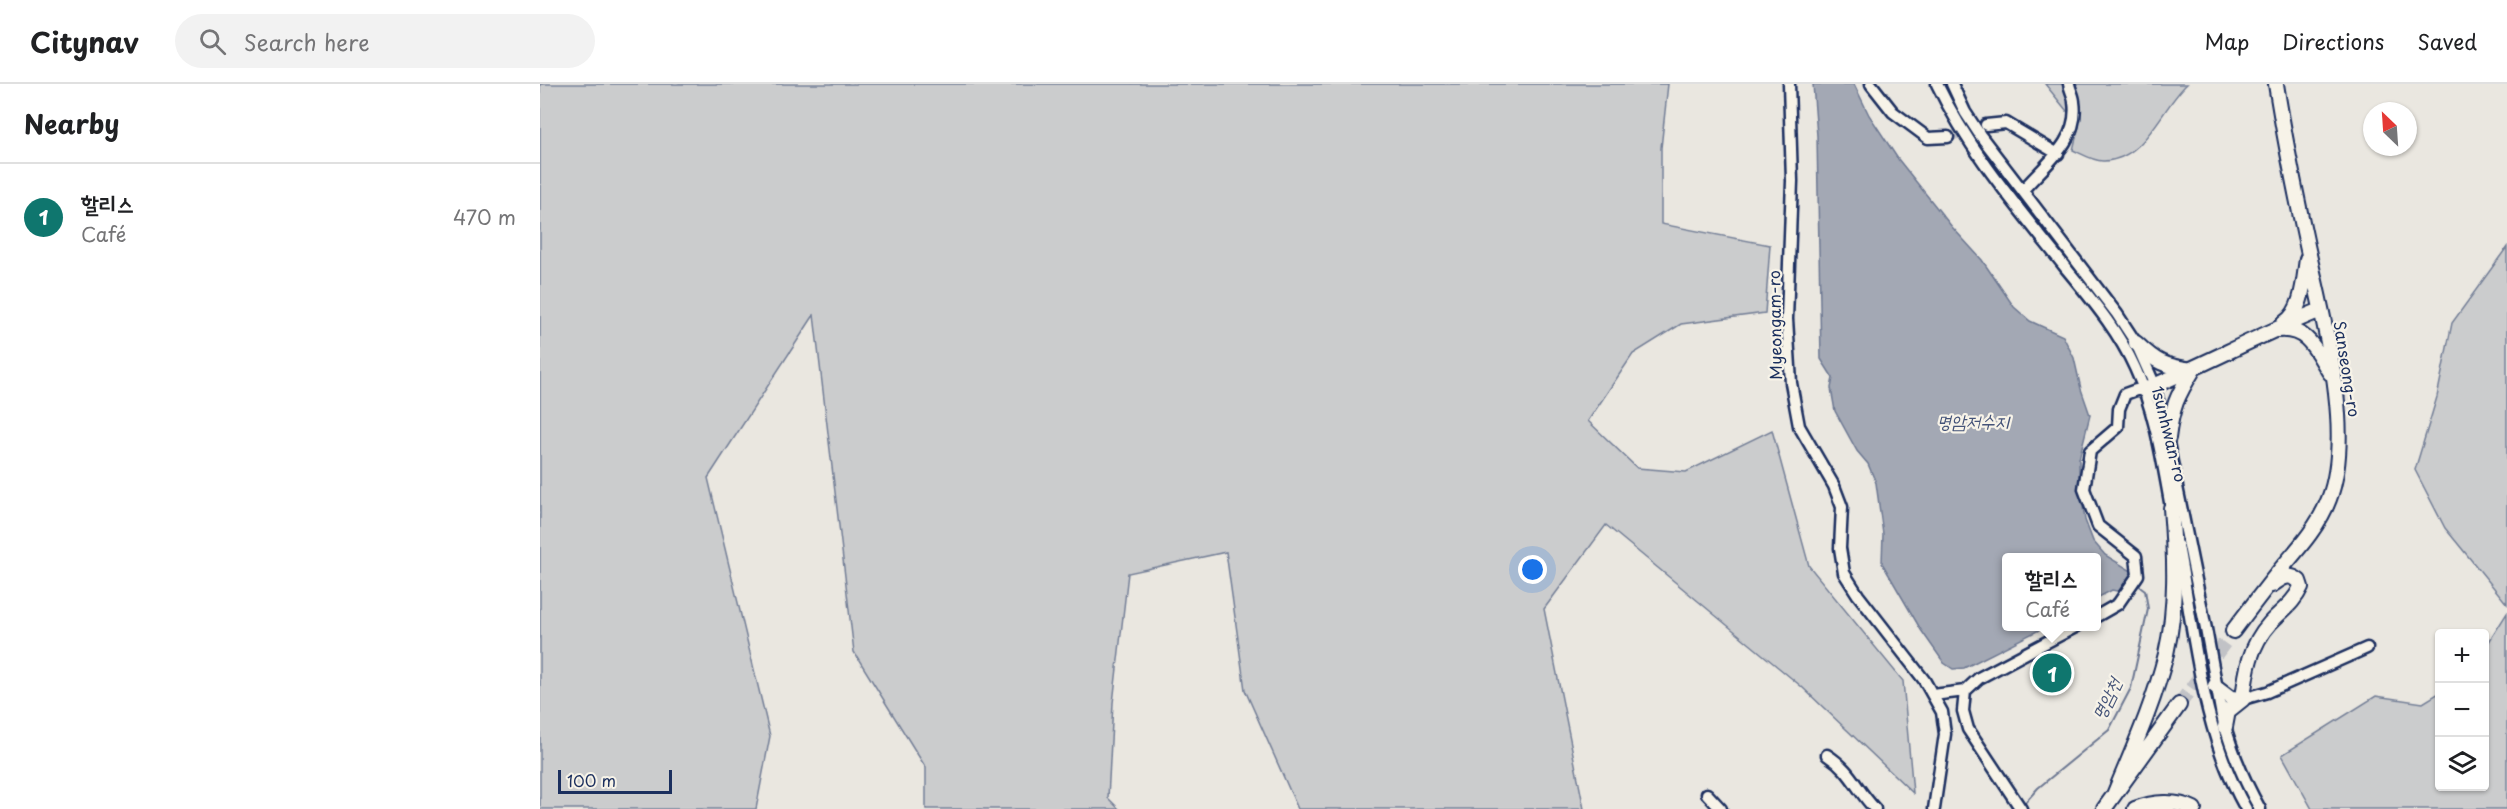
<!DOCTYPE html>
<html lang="en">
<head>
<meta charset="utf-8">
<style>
	body { margin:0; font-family:"Playpen Sans","Poor Story",sans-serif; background:#f2f2f2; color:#202124 }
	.controls { position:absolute; right:18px; bottom:18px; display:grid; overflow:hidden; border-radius:6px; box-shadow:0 2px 4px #0004 }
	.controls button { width:54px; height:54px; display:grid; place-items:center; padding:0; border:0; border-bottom:2px solid #e0e0e0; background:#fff; color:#202124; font:30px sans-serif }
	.compass { position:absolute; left:1823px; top:18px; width:54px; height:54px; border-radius:50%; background:#fff; box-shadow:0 2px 4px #0004; rotate:335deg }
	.scale { position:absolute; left:18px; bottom:15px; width:114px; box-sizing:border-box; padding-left:6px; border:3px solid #1b2f5e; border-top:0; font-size:16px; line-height:21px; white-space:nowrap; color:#1b2f5e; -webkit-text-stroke:4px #f7f3e8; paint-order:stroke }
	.you { position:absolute; left:993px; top:486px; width:21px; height:21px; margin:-15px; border:4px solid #fff; border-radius:50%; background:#1a73e8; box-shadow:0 0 0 9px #1a73e833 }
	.badge { display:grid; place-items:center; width:39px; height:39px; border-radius:50%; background:#0f766e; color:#fff; font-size:20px; font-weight:700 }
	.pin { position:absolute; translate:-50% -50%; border:3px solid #fff; box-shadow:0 2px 6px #0006 }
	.popup { position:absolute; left:1462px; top:469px; width:99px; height:78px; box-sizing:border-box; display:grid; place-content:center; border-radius:6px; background:#fff; filter:drop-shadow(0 2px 4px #0005); font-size:20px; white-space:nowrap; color:#757577 }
	.popup b { font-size:22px; color:#202124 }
	.popup::after { content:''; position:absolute; left:50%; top:100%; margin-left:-12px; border:12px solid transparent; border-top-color:#fff }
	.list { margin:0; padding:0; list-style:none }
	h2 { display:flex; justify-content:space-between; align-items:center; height:78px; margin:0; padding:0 24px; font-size:26px }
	h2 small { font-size:20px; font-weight:400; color:#757577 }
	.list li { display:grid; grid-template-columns:39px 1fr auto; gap:18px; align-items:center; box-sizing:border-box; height:108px; padding:0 24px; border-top:2px solid #e0e0e0 }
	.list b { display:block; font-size:22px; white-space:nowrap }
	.list p { margin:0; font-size:20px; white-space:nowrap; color:#757577 }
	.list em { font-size:20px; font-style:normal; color:#757577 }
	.icon { flex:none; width:33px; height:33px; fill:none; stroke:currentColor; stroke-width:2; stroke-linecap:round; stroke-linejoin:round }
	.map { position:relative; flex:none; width:1967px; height:725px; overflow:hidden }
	header { display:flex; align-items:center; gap:36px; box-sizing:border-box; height:84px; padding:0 30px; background:#fff; border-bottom:2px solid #e0e0e0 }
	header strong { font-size:28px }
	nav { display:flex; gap:33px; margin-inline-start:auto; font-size:21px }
	.search { width:420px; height:54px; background:#f2f2f2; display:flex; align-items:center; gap:15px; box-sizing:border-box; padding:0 21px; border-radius:33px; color:#757577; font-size:22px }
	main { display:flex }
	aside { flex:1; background:#fff }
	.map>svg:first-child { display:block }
</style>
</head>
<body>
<header>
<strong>Citynav</strong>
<div class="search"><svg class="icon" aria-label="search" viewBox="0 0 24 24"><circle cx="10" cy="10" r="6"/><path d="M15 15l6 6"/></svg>Search here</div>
<nav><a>Map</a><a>Directions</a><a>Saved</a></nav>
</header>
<main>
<aside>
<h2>Nearby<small></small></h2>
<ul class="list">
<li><span class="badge">1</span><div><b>할리스</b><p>Café</p></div><em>470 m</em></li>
</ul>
</aside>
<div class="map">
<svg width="1967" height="725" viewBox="0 0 1967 725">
	<rect width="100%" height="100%" fill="#eae7e0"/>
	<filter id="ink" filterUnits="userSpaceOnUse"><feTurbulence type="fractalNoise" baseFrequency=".0167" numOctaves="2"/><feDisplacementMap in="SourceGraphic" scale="12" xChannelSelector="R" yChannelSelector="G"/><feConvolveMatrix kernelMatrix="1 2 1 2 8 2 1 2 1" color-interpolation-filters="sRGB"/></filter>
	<g filter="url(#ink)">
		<path fill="#cbcccd" stroke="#737e96" stroke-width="1.5" d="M0,0H1128L1121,64V140L1230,161L1225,229L1141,240L1093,270L1048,337L1097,384L1146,388L1232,346L1269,482L1363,597L1373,709L1262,603L1066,441L1004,525L1044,725H758L705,606L686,468L588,489L573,619L568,714L579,725H386V684L314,568L274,231L168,394L230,652L216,725H0Z
			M1505,0H1647C1621,24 1605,76 1564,77C1555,78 1542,70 1533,66L1539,42Z
			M1967,163V520L1905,444L1875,386L1897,313L1912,239Z
			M1967,529V725H1772L1742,671L1836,612L1883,619L1899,609L1900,702H1944L1945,564Z"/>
		<path fill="#a3a8b4" stroke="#6d7892" stroke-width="1.5" d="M1273,0H1314L1329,31L1358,75L1412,143L1442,176L1474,223L1490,237L1523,252L1534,274L1541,305L1550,331L1539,375V397L1545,436L1553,457L1565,471L1593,488L1581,508L1572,506L1557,514V474H1467V542L1505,543L1424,584L1413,585L1404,579L1381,546L1342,479L1343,450L1336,399L1328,380L1317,367L1295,327L1291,304L1293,294L1281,275L1277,52Z"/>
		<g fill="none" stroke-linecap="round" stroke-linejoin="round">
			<path stroke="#6d7892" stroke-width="2" d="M1482,722L1498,704L1569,646L1591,604L1608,525L1605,506L1597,500"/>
			<path stroke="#c1c2c6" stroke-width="10" stroke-dasharray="10 5" stroke-linecap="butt" d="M1408,53L1443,42"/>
			<path stroke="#c1c2c6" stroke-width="14" stroke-dasharray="14 7" stroke-linecap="butt" d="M1639,621L1693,547"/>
			<g stroke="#1b2f5e" stroke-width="15">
				<path id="minor" d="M1249,0L1252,97L1247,235L1251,299L1259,342L1294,402L1302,423L1300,464L1304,489L1318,511L1384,596L1402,628L1405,650L1394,725
					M1331,0L1353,28L1388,54L1408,53
					M1397,0C1429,67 1479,125 1525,183C1551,215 1578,246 1595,284C1616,329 1623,381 1632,429
					M1412,0L1425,28L1440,51L1577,230L1596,259L1612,295L1623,334L1666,545L1682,632C1691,665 1703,695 1720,725
					M1446,41L1466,39L1518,70
					M1483,106C1504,81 1540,57 1534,18C1534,12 1530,6 1529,0
					M1638,462C1655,551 1661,646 1706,725
					M1557,532L1578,520L1598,491L1596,472L1558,442L1544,405L1550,367L1578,343L1579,325L1585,310L1596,306H1604
					M1425,607L1439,594L1537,542
					M1393,611L1425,607L1423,627L1428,645L1481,725
					M1703,615L1727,608L1827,564
					M1287,671C1312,687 1315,704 1335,725
					M1167,710L1181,725"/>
			</g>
			<g stroke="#1b2f5e" stroke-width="18">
				<path id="major" d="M1744,239C1763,228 1764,194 1767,175
					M1738,246C1768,243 1776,267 1790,289
					M1596,259C1617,279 1624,282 1653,286C1637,312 1632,323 1628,354
					M1604,306C1664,281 1721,250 1781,226
					M1693,547C1708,527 1724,506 1740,486C1758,465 1779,442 1789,415C1816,345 1780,225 1765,152C1754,101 1744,51 1736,0
					M1675,602L1691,614L1703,615
					M1685,643L1688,627L1703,615C1706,587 1710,561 1730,539C1741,527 1754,519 1761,503L1759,497C1749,488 1741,494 1732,501
					M1574,711C1593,665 1614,619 1626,570C1637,522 1635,473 1631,424
					M1564,725L1639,621
					M1595,725C1613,718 1636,716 1654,725"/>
			</g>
			<use href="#minor" stroke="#f7f3e8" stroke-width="10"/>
			<use href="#major" stroke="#f7f3e8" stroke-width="14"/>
		</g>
	</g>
	<g text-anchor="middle" stroke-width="4.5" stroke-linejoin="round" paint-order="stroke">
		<g font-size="16" fill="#1b2f5e" stroke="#f7f3e8">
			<text transform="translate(1235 241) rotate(-91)" y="6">Myeongam-ro</text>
			<text transform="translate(1807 285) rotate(81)" y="6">Sanseong-ro</text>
			<text transform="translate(1629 350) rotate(76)" y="6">1sunhwan-ro</text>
		</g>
		<g font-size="18" font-style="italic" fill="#445378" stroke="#f7f3e8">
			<text x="1433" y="344">명암저수지</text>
			<text transform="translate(1567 615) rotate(-64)" y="6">명암천</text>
		</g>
	</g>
</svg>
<div class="controls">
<button>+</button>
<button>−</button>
<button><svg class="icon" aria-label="layers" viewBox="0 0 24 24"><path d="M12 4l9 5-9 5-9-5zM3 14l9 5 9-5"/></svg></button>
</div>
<svg class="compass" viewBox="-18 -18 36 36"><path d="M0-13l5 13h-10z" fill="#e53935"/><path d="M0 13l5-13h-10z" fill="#757577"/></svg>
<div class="scale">100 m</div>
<div class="you"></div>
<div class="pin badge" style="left:1512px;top:589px">1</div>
<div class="popup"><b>할리스</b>Café</div>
</div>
</main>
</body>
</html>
